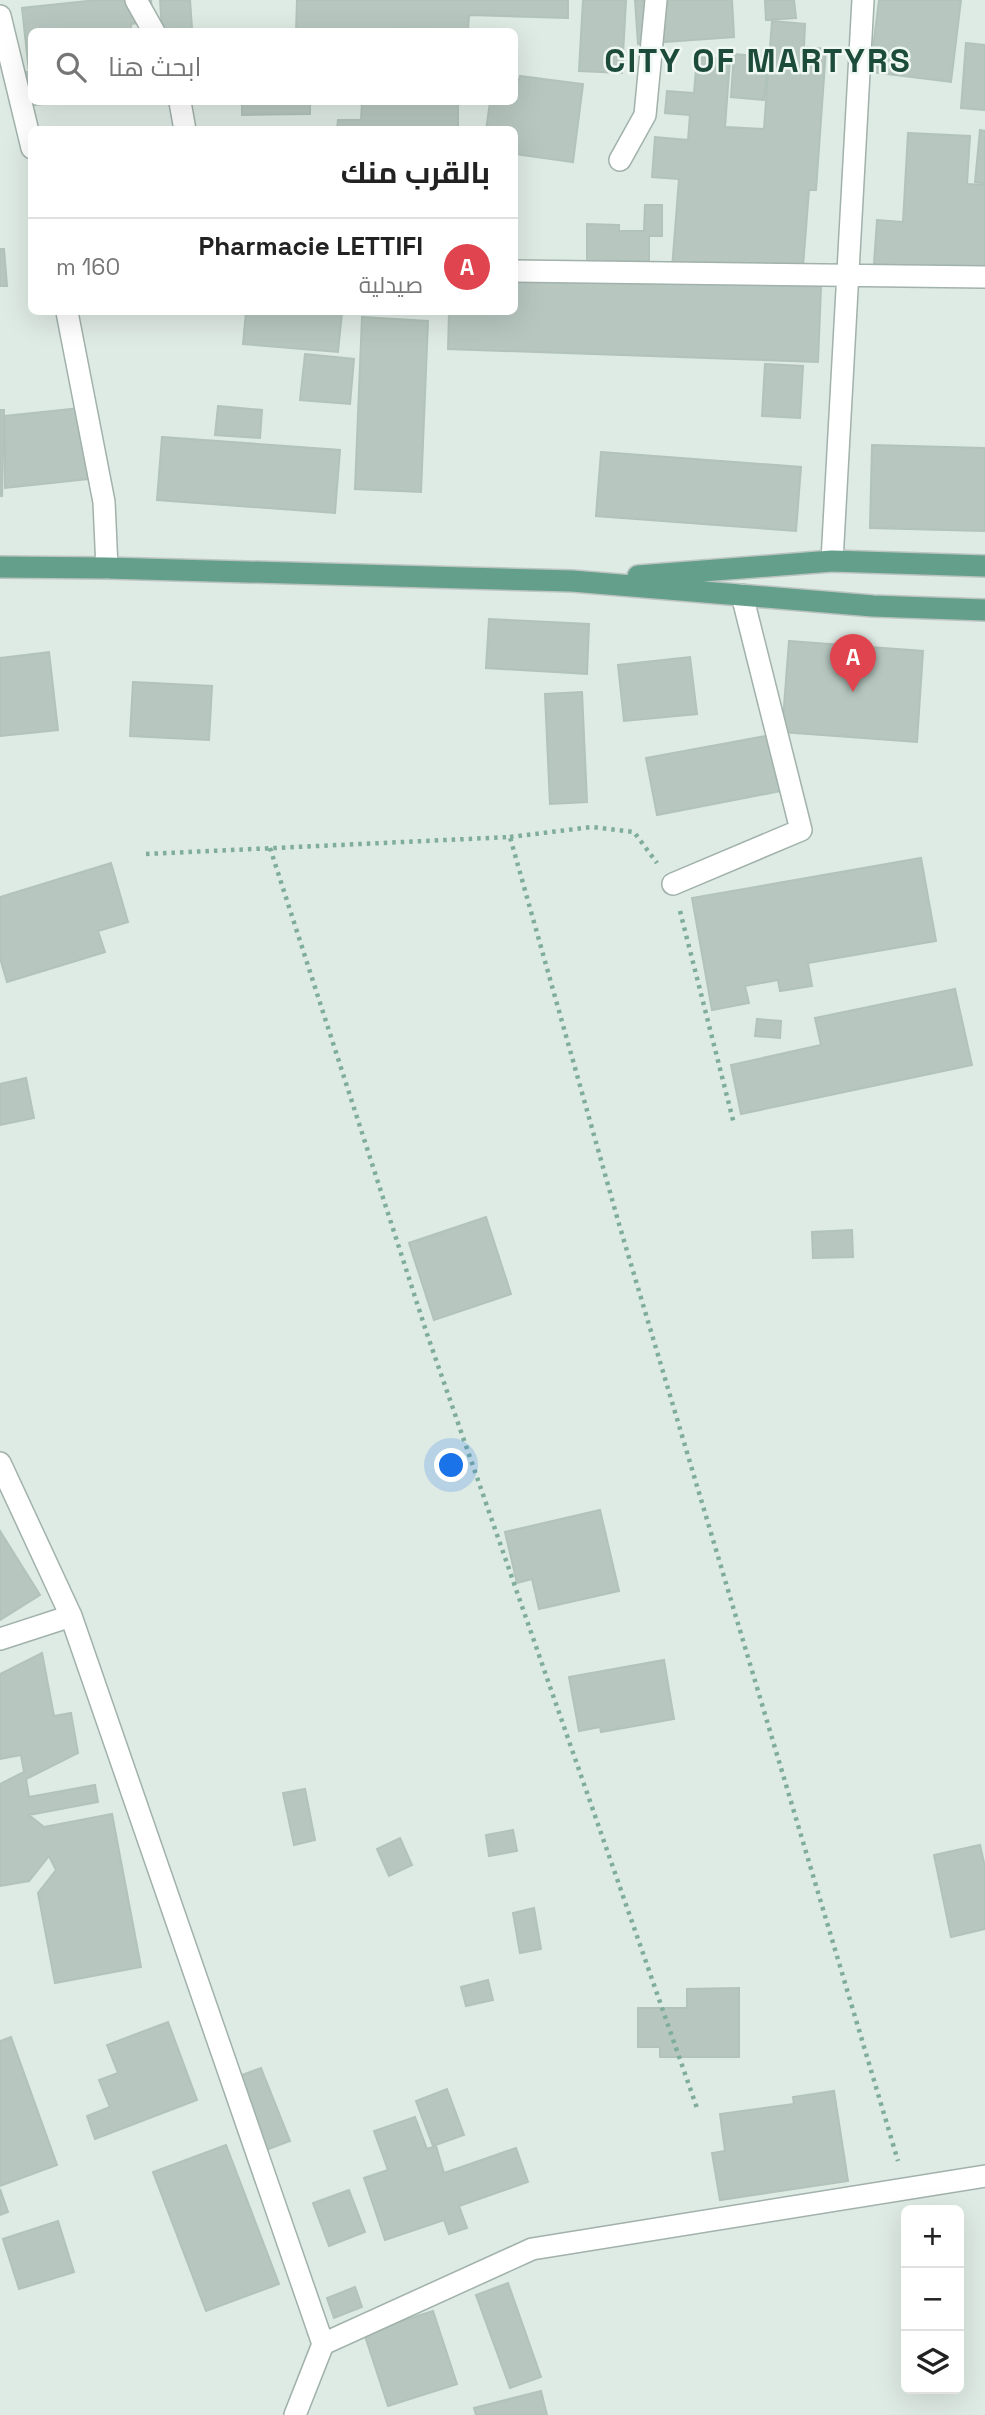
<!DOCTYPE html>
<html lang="ar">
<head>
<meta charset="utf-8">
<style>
	body { margin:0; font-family:"Space Grotesk",Cairo,sans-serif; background:#f2f2f2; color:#222; direction:rtl }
	.controls { position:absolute; right:21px; bottom:21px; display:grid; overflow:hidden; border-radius:10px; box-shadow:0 7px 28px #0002 }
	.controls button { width:63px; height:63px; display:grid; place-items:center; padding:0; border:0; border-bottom:2px solid #e0e0e0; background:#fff; color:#222; font:35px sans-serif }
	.you { position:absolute; left:452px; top:1466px; width:24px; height:24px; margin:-18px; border:5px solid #fff; border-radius:50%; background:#1a73e8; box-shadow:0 0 0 10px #1a73e833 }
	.badge { display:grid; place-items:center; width:46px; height:46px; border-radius:50%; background:#7f4539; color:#fff; font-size:23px; font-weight:700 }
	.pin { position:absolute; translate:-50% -58px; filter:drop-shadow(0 2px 4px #0008) }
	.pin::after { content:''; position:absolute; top:37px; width:24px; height:21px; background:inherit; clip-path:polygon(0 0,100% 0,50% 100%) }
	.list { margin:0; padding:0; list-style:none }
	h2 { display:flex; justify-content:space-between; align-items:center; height:91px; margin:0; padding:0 28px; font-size:30px }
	h2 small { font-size:23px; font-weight:400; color:#767676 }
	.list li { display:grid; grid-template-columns:46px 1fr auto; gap:21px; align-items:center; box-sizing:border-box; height:98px; padding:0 28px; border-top:2px solid #e0e0e0 }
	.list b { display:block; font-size:26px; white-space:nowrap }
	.list p { margin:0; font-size:23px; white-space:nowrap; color:#767676 }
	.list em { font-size:23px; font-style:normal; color:#767676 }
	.icon { flex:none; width:38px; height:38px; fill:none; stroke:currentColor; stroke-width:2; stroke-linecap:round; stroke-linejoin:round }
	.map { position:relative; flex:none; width:985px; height:2415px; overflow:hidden; direction:ltr }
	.search { position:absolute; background:#fff; box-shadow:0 7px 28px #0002; left:28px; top:28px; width:490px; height:77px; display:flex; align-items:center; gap:18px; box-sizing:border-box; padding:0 24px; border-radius:10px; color:#767676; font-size:26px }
	.panel { position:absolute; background:#fff; box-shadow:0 7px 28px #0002; left:28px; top:126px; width:490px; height:189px; border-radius:10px; direction:rtl }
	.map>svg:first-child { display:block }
</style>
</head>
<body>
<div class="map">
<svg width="985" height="2415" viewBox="0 0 985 2415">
	<rect width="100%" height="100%" fill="#deeae4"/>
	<path fill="#b7c7c0" stroke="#b1c3ba" stroke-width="2" d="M97,0H151L153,21L131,24V32H32V102H63L26,106L22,72H29L22,8Z
		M160,0H190L192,28L162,30Z
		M297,0H568V18L469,15L468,30L396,28V32H296Z
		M583,0H626L622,73L579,71Z
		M635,0H732L734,37L638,44Z
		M765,0H794L796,18L766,20Z
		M879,0H961L951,82L870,72Z
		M772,21L805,24L804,47L826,49L816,190H809L802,279L672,269L679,179L652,177L655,137L688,140L690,115L665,113L667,91L694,93L697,57L730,59L725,127L764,129Z
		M966,43L985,45V110L961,108Z
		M734,54L768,57L764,100L731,97Z
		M520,76L583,84L573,162L514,154V130H486L490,102H514V79L519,80Z
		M242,102H310V114L242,115Z
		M362,102H458V130H337L338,120H361Z
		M980,130L985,131V183L975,182Z
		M908,133L970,136L967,184L985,185V271L874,264L877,220L903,222Z
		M645,205H662V236H649V264L587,263V224L619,225V231H644Z
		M0,249H4L7,286H0Z
		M514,276L821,287L818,362L448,349L449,312H514Z
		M246,312H342L338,352L243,344Z
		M362,317L428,321L421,492L355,489Z
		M305,354L354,359L350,404L300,400Z
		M765,364L803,366L800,418L762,416Z
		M218,406L262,410L260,438L215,435Z
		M80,408L88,479L5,488V416Z
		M0,410H4L2,496H0Z
		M162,437L340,450L335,513L157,500Z
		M872,445L985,448V531L870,528Z
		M601,452L801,467L796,531L596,516Z
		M489,619L589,624L587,674L486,668Z
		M789,641L923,651L917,742L782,732Z
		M49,652L58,730L0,736V658Z
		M690,657L697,714L624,721L618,665Z
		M133,682L212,686L209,740L130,736Z
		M582,692L587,802L550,804L545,694Z
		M771,735L781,791L657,815L646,758Z
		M921,858L936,941L808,963L812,986L780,991L778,980L745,986L749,1003L712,1010L692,898Z
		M111,863L128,922L98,931L105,952L7,982L0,958V897Z
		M955,989L972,1065L741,1114L731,1065L821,1045L815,1018Z
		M757,1019L781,1021L780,1038L755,1036Z
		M26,1078L34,1118L0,1125V1084Z
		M486,1217L511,1294L434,1320L409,1243Z
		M852,1230L853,1257L813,1258L812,1232Z
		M600,1510L619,1591L539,1609L532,1579L517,1583L505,1532Z
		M0,1531L40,1595L0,1620Z
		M42,1653L54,1716L71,1713L78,1753L26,1779L29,1797L95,1785L98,1802L29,1815L44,1827L112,1814L141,1967L55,1983L38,1893L56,1870L49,1856L29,1881L0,1886V1784L24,1772L21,1755L0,1759V1674Z
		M664,1660L674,1719L601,1732L600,1727L579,1731L569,1677Z
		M305,1789L315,1840L294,1845L283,1793Z
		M513,1830L517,1851L489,1856L486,1835Z
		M400,1838L412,1865L389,1876L377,1849Z
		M980,1845L985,1867V1929L951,1937L934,1855Z
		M534,1908L541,1949L520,1953L513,1913Z
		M488,1980L493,2000L466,2006L461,1987Z
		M739,1988V2057H660V2047H638V2008H687V1989Z
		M168,2022L197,2100L95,2139L87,2116L110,2107L99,2080L118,2073L107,2045Z
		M11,2037L57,2165L0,2186V2041Z
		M261,2068L290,2141L266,2150L239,2076Z
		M447,2089L464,2135L433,2146L416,2101Z
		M834,2091L848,2181L720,2200L712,2153L725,2151L720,2114L794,2104L793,2097Z
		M415,2117L427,2149L436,2146L444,2173L516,2148L528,2182L459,2206L467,2228L449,2234L444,2220L385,2240L364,2178L388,2170L374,2131Z
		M226,2145L279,2284L206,2311L153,2172Z
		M0,2189L8,2212L0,2215Z
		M349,2190L365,2232L329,2246L313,2203Z
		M58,2221L74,2272L19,2289L3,2239Z
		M508,2283L541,2377L510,2388L476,2295Z
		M355,2287L362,2307L334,2318L327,2298Z
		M433,2311L457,2384L388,2406L364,2333Z
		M541,2391L547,2415H476L474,2408Z"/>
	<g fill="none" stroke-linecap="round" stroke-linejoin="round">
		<g stroke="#a1b1ab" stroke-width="24">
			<path id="minor" d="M136,0L154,32
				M0,16L32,148
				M180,102L185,130
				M620,160L645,115L656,0
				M514,271L985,277
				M67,312L104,502L107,568
				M832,561L863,0
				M673,884L801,830L742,595
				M0,1463L71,1616L323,2344L532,2249L985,2176
				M0,1639L71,1616
				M295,2415L323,2344"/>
		</g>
		<g stroke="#bcc4c1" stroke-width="24">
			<path id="major" d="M0,567L107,568L572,581L873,606L985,610
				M638,576L832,561L985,566"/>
		</g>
		<path stroke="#7fad9b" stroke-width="4.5" stroke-dasharray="3.5 5" stroke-linecap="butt" d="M510,837L592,827L634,832L657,863
			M270,848L427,1334L698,2111
			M146,854L510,837L619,1224L898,2161
			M680,911L734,1124"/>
		<use href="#minor" stroke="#fff" stroke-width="21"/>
		<use href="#major" stroke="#639f8b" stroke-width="21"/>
	</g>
	<g text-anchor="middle" stroke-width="5" stroke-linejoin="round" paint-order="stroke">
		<g font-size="33" font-weight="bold" letter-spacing="2" fill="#1c4b3c" stroke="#eff7f2">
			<text x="758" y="72">CITY OF MARTYRS</text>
		</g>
	</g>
</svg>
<div class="controls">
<button>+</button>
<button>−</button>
<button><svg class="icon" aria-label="layers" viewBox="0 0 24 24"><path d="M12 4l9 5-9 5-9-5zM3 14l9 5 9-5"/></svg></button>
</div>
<div class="you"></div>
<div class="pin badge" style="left:853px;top:692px;background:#e0444e">A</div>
<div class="search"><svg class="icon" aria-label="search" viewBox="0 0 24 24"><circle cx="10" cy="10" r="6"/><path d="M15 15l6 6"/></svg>ابحث هنا</div>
<section class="panel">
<h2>بالقرب منك<small></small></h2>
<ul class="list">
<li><span class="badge" style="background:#e0444e">A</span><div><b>Pharmacie LETTIFI</b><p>صيدلية</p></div><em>160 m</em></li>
</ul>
</section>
</div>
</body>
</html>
